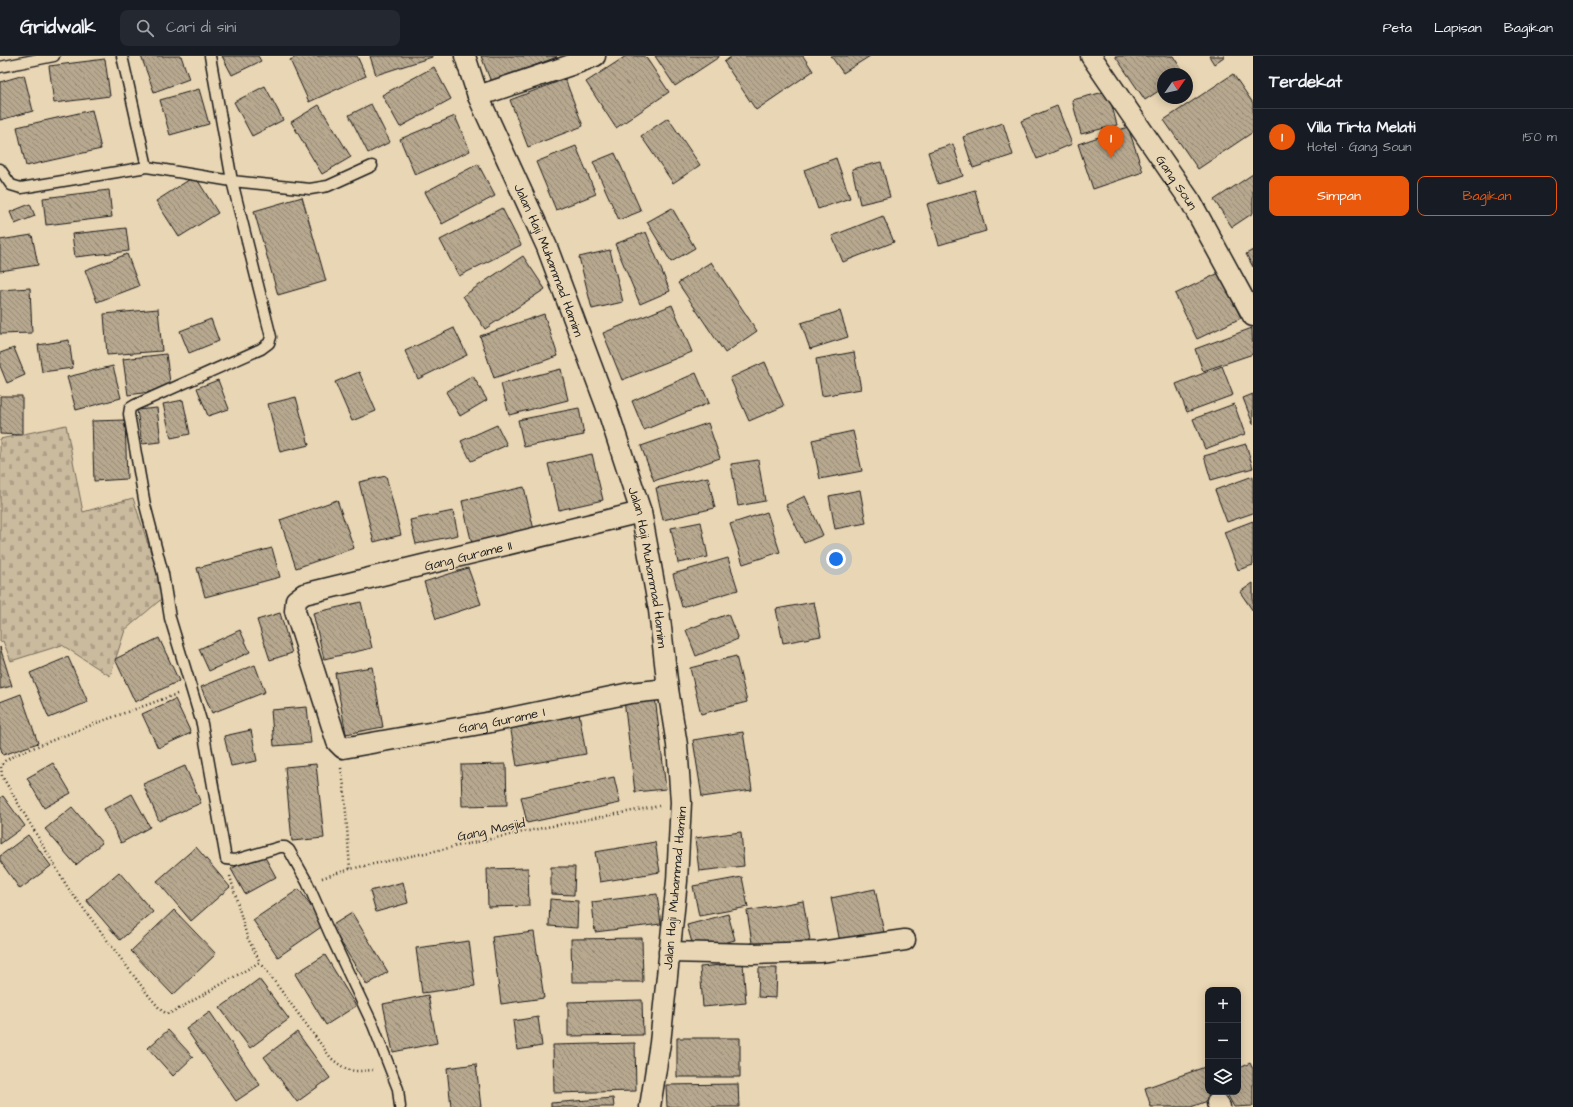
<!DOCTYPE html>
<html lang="id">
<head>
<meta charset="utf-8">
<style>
	body { margin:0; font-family:"Architects Daughter",sans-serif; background:#242831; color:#f1f3f6 }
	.controls { position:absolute; right:12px; bottom:12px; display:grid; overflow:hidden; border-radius:8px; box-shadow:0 2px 10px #0003 }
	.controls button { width:36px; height:36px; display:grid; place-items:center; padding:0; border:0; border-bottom:1px solid #363941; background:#171b24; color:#f1f3f6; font:20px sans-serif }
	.compass { position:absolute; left:1157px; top:12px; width:36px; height:36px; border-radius:50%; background:#171b24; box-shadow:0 2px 10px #0003; rotate:56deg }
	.you { position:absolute; left:836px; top:503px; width:14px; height:14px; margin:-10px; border:3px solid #fff; border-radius:50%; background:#1a73e8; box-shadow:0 0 0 6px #1a73e833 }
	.badge { display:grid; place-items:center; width:26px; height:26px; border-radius:50%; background:#ea580c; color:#fff; font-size:13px; font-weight:700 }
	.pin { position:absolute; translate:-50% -33px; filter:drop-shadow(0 1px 2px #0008) }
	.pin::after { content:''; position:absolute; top:21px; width:14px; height:12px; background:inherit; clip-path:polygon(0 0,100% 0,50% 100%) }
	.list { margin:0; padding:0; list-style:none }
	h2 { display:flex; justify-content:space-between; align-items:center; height:52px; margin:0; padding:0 16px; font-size:17px }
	h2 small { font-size:13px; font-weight:400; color:#9ea1a6 }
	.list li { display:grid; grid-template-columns:26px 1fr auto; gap:12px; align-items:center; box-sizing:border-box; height:56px; padding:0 16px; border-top:1px solid #363941 }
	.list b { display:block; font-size:15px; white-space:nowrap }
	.list p { margin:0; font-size:13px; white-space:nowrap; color:#9ea1a6 }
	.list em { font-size:13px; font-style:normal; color:#9ea1a6 }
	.actions { display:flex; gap:8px; padding:12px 16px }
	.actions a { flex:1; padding:9px 0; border:1px solid #ea580c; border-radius:8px; text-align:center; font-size:14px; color:#ea580c }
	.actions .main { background:#ea580c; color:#fff }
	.icon { flex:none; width:22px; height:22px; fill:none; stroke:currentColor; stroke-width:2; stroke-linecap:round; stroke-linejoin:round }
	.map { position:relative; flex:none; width:1253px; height:1051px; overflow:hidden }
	header { display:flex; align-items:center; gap:24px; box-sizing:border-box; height:56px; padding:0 20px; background:#171b24; border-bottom:1px solid #363941 }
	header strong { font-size:19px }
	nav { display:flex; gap:22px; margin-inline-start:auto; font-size:14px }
	.search { width:280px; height:36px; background:#242831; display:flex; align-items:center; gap:10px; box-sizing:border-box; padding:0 14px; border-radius:8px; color:#9ea1a6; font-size:15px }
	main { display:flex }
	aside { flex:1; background:#171b24 }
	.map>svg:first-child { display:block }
</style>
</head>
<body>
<header>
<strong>Gridwalk</strong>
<div class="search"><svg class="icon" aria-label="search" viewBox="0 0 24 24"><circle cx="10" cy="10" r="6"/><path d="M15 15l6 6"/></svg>Cari di sini</div>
<nav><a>Peta</a><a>Lapisan</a><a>Bagikan</a></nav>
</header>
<main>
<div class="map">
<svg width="1253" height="1051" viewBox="0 0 1253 1051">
	<defs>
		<pattern id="cemetery-stones" width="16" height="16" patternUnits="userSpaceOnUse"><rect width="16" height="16" fill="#cbbb9e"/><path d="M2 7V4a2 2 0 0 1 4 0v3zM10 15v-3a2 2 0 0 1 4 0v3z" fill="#aea088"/></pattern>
		<pattern id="building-back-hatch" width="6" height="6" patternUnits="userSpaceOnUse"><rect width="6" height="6" fill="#b7a88f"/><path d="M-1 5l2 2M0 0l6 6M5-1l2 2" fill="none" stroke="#948874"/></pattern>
	</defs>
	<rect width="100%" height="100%" fill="#e9d6b4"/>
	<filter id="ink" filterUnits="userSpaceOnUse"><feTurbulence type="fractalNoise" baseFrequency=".025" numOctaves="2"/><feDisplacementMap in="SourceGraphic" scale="8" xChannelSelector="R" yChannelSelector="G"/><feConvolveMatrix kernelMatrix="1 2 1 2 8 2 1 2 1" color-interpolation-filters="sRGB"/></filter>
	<g filter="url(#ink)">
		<path fill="url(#cemetery-stones)" stroke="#746c5d" d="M66,369L83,456L133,442L165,540L125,574L110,620L62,589L11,605L3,585L0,586V383Z"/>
		<path fill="url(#building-back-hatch)" stroke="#1c1c1c" d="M141,0H181L189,23L154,36Z
			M222,0H258L261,5L232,19Z
			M298,0H357L366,20L309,46L290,4Z
			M370,0H432V1L376,19Z
			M481,0H556L557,1L491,26Z
			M626,0H645L669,36L616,72L586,26Z
			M655,0H719V1L675,30Z
			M732,0H803L813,15L756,54L724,6Z
			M831,0H870L843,17Z
			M1115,0H1173L1184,17L1163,18V32L1145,44Z
			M1209,0H1225L1214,8Z
			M105,3L110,40L54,47L49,10Z
			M434,11L451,43L400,71L382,39Z
			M1233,18L1253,47V76L1198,113L1164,64Z
			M24,19L33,55L0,64V26Z
			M565,23L583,70L528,91L510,44Z
			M265,30L283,64L252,80L234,46Z
			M199,33L209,68L170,79L160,44Z
			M1108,35L1117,69L1081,78L1072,44Z
			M371,48L390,86L368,97L349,59Z
			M319,49L351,101L322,118L291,66Z
			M1057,50L1072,88L1037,103L1021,65Z
			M92,54L101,93L26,110L17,71Z
			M455,60L470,95L415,119L400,83Z
			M668,62L700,109L673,127L641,80Z
			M1003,67L1013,99L973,112L963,81Z
			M1128,71L1143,116L1093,133L1078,88Z
			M953,88L963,120L938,128L928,96Z
			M576,90L596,138L556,154L536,106Z
			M615,97L641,155L619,164L593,106Z
			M836,102L850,142L818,153L804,114Z
			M881,106L890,141L860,148L852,113Z
			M478,108L495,140L442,168L425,136Z
			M1253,118V157L1232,171L1214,144Z
			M195,120L218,157L179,181L156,145Z
			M109,134L112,161L46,169L43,142Z
			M975,134L986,175L939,189L927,148Z
			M302,141L326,225L278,239L254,155Z
			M30,148L35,160L15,168L10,156Z
			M502,152L521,189L459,220L440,184Z
			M672,152L695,192L671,206L647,166Z
			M883,160L894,186L843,206L832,180Z
			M126,172L129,195L75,201L72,178Z
			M646,176L670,235L640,248L615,188Z
			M32,179L38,209L0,215V184Z
			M610,194L623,246L592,253L579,201Z
			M1253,194V211L1246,198Z
			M127,198L139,230L97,246L85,214Z
			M523,200L545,233L485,273L463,240Z
			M711,206L757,275L725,297L678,227Z
			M1219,217L1241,262L1197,283L1175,238Z
			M30,232L32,277L0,278V234Z
			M672,249L692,296L622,324L603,277Z
			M158,253L162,295L107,299L104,258Z
			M840,255L848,281L810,293L801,267Z
			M544,258L558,300L494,322L480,280Z
			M211,263L219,285L189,297L180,275Z
			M454,272L467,299L418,323L405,295Z
			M1252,272L1253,298L1203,315L1195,293Z
			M69,284L73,312L42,316L38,289Z
			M14,292L25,319L7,327L0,310V297Z
			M854,296L861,333L822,340L816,303Z
			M166,298L171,333L128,339L123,303Z
			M765,306L784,350L749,365L730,322Z
			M113,310L121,342L76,354L67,321Z
			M1222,310L1233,339L1187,356L1176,328Z
			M561,313L568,344L509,359L501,328Z
			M359,316L376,355L352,365L335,326Z
			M696,317L709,347L644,374L632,345Z
			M473,320L487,344L460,360L446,336Z
			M218,324L229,353L208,360L197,332Z
			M1253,338V368L1243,342Z
			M0,340H22V379L0,378Z
			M296,341L309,389L280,396L268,348Z
			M183,344L190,378L171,382L163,348Z
			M1234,348L1245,378L1205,393L1193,363Z
			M157,352L161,386L142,388L137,354Z
			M579,352L584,379L524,391L518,364Z
			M125,364L127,423L94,425L92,365Z
			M708,367L720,402L654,425L641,390Z
			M497,369L507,389L471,405L461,385Z
			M853,375L862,415L820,423L812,384Z
			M1246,388L1253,412L1211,424L1204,400Z
			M592,398L603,444L559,454L548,408Z
			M758,404L765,445L738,450L731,408Z
			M386,420L401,479L374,486L359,426Z
			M1253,420V457L1227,466L1215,434Z
			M708,421L715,452L663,464L656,432Z
			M524,431L534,474L472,488L462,445Z
			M860,434L866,467L835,473L829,440Z
			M805,440L823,479L804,487L786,449Z
			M337,444L354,492L296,512L280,464Z
			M453,455L458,479L416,488L410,464Z
			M767,456L780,496L743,508L730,468Z
			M1253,465V509L1238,514L1224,476Z
			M701,466L708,501L678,507L671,472Z
			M272,492L280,521L205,541L197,512Z
			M728,502L738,534L682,551L673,518Z
			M468,512L481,548L436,563L424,526Z
			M1253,527V555L1240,536Z
			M361,546L372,592L324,603L313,557Z
			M814,546L821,580L783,587L776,553Z
			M280,557L292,597L270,604L257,564Z
			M728,558L738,583L696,600L686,574Z
			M240,574L250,596L209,615L199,593Z
			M159,582L179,625L135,646L115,603Z
			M0,591L12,630L0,633Z
			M736,600L747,646L701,658L690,612Z
			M68,601L88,646L49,662L30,617Z
			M255,609L265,636L212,657L201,631Z
			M372,611L383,671L346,678L335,617Z
			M21,638L38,687L3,699L0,690V646Z
			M655,641L666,733L635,736L624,644Z
			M175,643L191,677L158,692L142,658Z
			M307,651L311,687L274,690L271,654Z
			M579,657L586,698L517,710L510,669Z
			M251,674L257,705L231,710L224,680Z
			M743,676L752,734L702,741L693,684Z
			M53,707L71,737L44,752L27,722Z
			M316,708L324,782L292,785L285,711Z
			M506,708L507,749L462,750L461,709Z
			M185,710L201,747L159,765L143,728Z
			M614,721L620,747L527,767L521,741Z
			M132,738L150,771L121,787L104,753Z
			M3,740L25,770L0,788V742Z
			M72,751L102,787L76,809L45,773Z
			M741,776L744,810L699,815L695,782Z
			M28,779L51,810L20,833L0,805V800Z
			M655,786L660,816L600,826L595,796Z
			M196,791L230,831L191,865L157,825Z
			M262,796L276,821L245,838L231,813Z
			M551,811H575L574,839L551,838Z
			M528,812L529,850L488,851L487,813Z
			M119,816L153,856L120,884L86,844Z
			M742,821L748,851L699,860L693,830Z
			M403,826L408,847L376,856L370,835Z
			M299,833L324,869L278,901L253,864Z
			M875,833L884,877L840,886L831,842Z
			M657,838L661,868L595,876L592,846Z
			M550,843L578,845L577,872L549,870Z
			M803,845L810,884L753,893L747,855Z
			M174,854L216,898L173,939L131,895Z
			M352,857L388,916L367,929L331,870Z
			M728,858L735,884L694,894L687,869Z
			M534,876L544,942L501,948L492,881Z
			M642,882L643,926H572L571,883Z
			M469,885L475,930L422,937L416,892Z
			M325,899L356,950L326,969L295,918Z
			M743,907L746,947L703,951L700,911Z
			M759,912H777L776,942L758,941Z
			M259,923L289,963L250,992L220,952Z
			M428,939L437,987L393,996L383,948Z
			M642,944L643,979L568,980V946Z
			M210,956L260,1029L236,1045L186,973Z
			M538,961L542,990L517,994L513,965Z
			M168,974L193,1001L173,1020L148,992Z
			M297,976L330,1022L297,1046L264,1001Z
			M677,982H740V1021H677Z
			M635,987L636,1035L554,1037L553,989Z
			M1250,1007L1253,1013V1050L1234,1051L1226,1036H1238V1013Z
			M476,1008L481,1051H451L447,1012Z
			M1205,1011L1208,1019V1036H1214L1216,1042L1191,1051H1151L1145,1032Z
			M738,1028L739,1051H667L666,1029Z
			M613,1042L614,1051H551V1047Z"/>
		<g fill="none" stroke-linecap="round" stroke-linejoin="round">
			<g stroke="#1c1c1c" stroke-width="13">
				<path id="service" d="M122,0L147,111L232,125L271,281L269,287L261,293L135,349L130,352L129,358L145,449L163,518L170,562L202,668L226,803L235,804L280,791H285L289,794L307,826L329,876L373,969L398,1033L400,1051
					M210,0L232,125L310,133L328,130L372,110
					M0,11L54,0
					M0,113L11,129L21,132L147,111"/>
			</g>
			<g stroke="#1c1c1c" stroke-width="23">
				<g id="minor">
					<path id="s1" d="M465,0L478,40L547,191L606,349L641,456L659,554L668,633L677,689L681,746L677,825L660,987L650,1051"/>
					<path id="s2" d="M1091,0L1191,146L1253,260"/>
					<path d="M478,40L577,7L595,0"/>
					<path id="s3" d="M641,456L304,538L296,544L295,555L337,686L343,692L486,667L630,637L668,633"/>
					<path d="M669,896L752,898L820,896L905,884"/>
					<path d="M1217,1047L1220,1051"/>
				</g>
			</g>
			<path stroke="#1c1c1c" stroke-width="2.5" stroke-dasharray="1 3" stroke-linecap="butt" d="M177,638L94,668L15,699L5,705L1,711L2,720L68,832L149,940L160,953L167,958L175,955L260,906
				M341,712L344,730L350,813
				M230,820L247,881L260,906L331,1002C348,1016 351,1016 373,1014
				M322,822L350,813L547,771L659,750"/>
			<use href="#service" stroke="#e9d6b4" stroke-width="10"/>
			<use href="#minor" stroke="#e9d6b4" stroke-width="20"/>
		</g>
	</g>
	<g text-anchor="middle" stroke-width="3" stroke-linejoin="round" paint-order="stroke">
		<g font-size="13" fill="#1c1c1c" stroke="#e9d6b4">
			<text dy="5" stroke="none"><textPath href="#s2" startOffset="153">Gang Soun</textPath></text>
			<text dy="5" stroke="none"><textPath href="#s1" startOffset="221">Jalan Haji Muhammad Hamim</textPath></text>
			<text transform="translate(468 499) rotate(-14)" y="5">Gang Gurame II</text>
			<text dy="5" stroke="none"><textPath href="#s1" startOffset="545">Jalan Haji Muhammad Hamim</textPath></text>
			<text dy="5" stroke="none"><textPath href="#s3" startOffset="675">Gang Gurame I</textPath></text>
			<text transform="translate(491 773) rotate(-12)" y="5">Gang Masjid</text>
			<text transform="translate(674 832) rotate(-85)" y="5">Jalan Haji Muhammad Hamim</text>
		</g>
	</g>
</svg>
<div class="controls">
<button>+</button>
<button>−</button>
<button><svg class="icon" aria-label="layers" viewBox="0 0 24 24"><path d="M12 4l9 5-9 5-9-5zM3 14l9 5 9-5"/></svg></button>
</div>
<svg class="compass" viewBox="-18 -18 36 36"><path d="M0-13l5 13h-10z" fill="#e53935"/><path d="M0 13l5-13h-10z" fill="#9ea1a6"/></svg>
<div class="you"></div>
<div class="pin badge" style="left:1111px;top:102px">1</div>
</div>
<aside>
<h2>Terdekat<small></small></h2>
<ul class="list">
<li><span class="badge">1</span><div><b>Villa Tirta Melati</b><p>Hotel · Gang Soun</p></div><em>150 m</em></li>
</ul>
<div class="actions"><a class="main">Simpan</a><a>Bagikan</a></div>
</aside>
</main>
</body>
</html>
